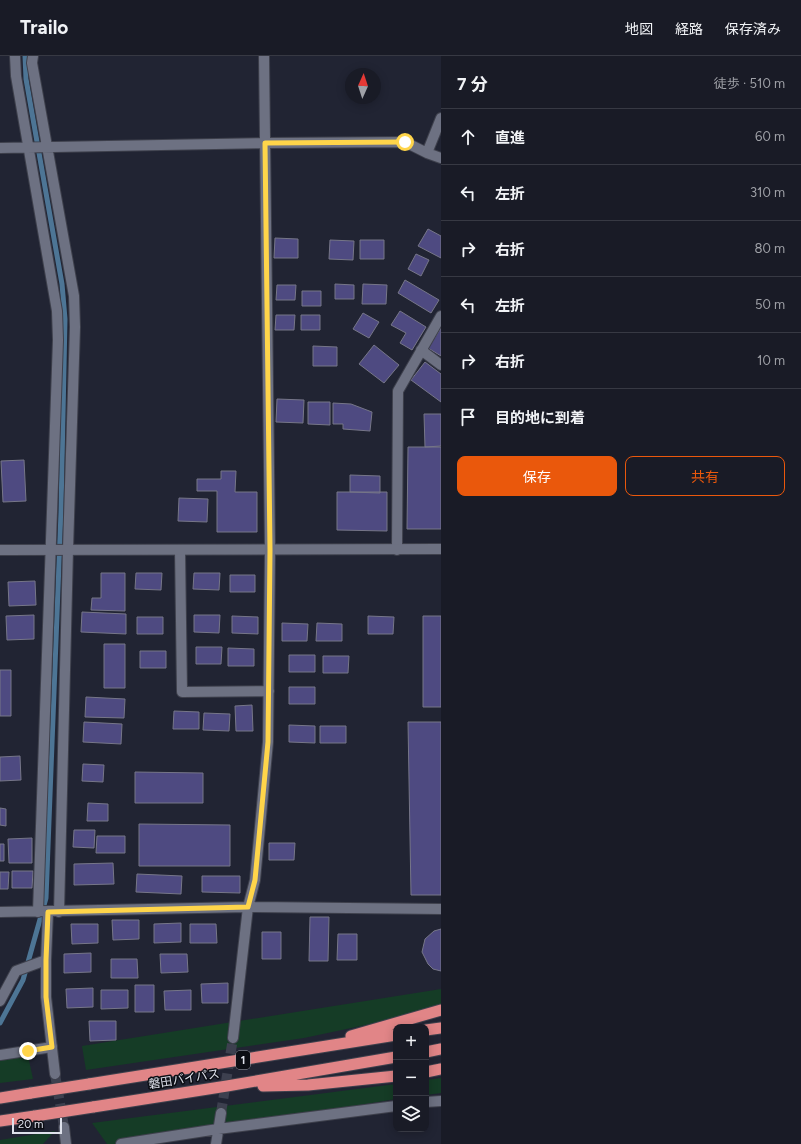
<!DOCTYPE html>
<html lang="ja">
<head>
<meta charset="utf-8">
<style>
	body { margin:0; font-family:Figtree,"Noto Sans JP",sans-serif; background:#22242e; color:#f1f3f6 }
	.controls { position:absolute; right:12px; bottom:12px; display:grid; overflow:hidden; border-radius:8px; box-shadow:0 2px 10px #0003 }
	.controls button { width:36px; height:36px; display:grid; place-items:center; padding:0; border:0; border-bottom:1px solid #373943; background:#191b26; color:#f1f3f6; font:20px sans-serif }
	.compass { position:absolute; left:345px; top:12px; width:36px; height:36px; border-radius:50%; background:#191b26; box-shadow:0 2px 10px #0003; rotate:3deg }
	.scale { position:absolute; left:12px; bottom:10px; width:50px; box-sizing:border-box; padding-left:4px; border:2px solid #dee1eb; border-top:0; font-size:11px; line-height:14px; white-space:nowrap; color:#dee1eb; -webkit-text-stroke:3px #0c0e14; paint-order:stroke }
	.stop { position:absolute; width:12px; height:12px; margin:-9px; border:3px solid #ffd54a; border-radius:50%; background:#fff }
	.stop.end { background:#ffd54a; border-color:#fff; box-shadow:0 1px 4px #0008 }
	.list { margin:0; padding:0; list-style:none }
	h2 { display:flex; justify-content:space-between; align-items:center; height:52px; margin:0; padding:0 16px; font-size:17px }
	h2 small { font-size:13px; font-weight:400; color:#9fa1a7 }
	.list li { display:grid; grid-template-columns:26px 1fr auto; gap:12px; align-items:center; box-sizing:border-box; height:56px; padding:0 16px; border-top:1px solid #373943 }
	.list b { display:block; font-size:15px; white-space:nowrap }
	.list em { font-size:13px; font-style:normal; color:#9fa1a7 }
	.actions { display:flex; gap:8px; padding:12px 16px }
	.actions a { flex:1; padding:9px 0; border:1px solid #ea580c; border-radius:8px; text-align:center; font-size:14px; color:#ea580c }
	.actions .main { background:#ea580c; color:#fff }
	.icon { flex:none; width:22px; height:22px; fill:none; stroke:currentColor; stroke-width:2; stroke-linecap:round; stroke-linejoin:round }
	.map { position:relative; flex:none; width:441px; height:1088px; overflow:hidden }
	header { display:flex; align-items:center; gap:24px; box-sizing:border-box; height:56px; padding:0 20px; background:#191b26; border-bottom:1px solid #373943 }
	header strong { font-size:19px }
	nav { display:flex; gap:22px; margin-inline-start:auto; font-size:14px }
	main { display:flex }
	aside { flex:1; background:#191b26 }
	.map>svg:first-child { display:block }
</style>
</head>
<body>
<header>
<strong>Trailo</strong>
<nav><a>地図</a><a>経路</a><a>保存済み</a></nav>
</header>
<main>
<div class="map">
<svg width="441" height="1088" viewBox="0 0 441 1088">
	<rect width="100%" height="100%" fill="#212433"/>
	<path fill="#153c26" d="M441,933V953L304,982L86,1014L82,990Z
		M27,995L33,1023L0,1027V999Z
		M441,1022V1037L426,1039V1024Z
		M396,1028V1043L121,1088H107L92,1067Z
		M55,1075L43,1088H0V1084Z"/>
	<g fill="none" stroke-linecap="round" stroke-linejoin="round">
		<path stroke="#4d7595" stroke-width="5" d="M0,967L23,924L46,842L61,456L65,263L62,228L26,23L25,0"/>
	</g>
	<path fill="#4e4a81" stroke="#767688" d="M428,173L441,180V202L418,190Z
		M275,182L298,183V202H274Z
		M330,184L354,185L353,204L329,203Z
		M360,184H384V203H360Z
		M416,198L429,204L421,220L408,213Z
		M405,224L439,244L431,257L398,237Z
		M335,228L354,229V243H335Z
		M363,228L387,229L386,248H362Z
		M277,229H296L295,244H276Z
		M302,235H321V250H302Z
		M400,255L426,271L412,294L400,287L406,277L391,269Z
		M363,257L379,266L369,282L353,273Z
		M276,259H295L294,274H275Z
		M301,259H320V274H301Z
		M441,272V300L428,292Z
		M374,289L399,309L384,327L359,308Z
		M313,290L337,291V310H313Z
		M425,306L441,318V346L411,324Z
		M277,343L304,344L303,367L276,366Z
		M308,346H330V369L308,368Z
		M333,347L351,348L372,356L370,375L343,373V368H333Z
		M424,358H441V390L425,391Z
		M408,391H441V473H407Z
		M24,404L26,445L3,446L1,405Z
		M221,415H236L235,436H257V476H217V435H197V423H221Z
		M350,419L380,420V437L350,436Z
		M337,436H387V475L337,474Z
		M179,442L208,443L207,466L178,465Z
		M101,517H125V555L91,554L92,542H101Z
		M136,517H162L161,534L135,533Z
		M194,517H220L219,534L193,533Z
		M230,519H255V536H230Z
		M35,525L36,549L9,550L8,526Z
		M82,556L126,558V578L81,576Z
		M34,559V583L7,584L6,560Z
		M194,559H220L219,577L194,576Z
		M232,560L258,561V578L232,577Z
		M368,560L394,561L393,578H368Z
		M423,560H441V651H423Z
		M137,561H163V578H137Z
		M282,567L308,568L307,585H282Z
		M317,567L342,568V585H316Z
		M104,588H125V632H104Z
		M196,591H222L221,608H196Z
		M228,592L254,593V610H228Z
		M140,595H166V612H140Z
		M289,599H315V616H289Z
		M323,600H349L348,617H323Z
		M0,614H11V660H0Z
		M289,631H315V648H289Z
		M86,641L125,643L124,662L85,661Z
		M252,649L253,675H236L235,650Z
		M174,655L199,656V673H173Z
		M204,657L230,658L229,675L203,674Z
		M84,666L122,668L121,688L83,686Z
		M408,666H441V839H411Z
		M289,669L315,670V687L289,686Z
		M320,670H346V687H320Z
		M20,700L21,724L0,725V701Z
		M83,708L104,709L103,726L82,725Z
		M135,716L203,717V747H135Z
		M88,747L108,748V765H87Z
		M0,752L6,753V770L0,769Z
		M139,768L230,769V810H139Z
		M74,774H95L94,792L73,791Z
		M97,780H125V797H96Z
		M32,782V807H9L8,783Z
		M269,787H295L294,804H269Z
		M0,788H4V805H0Z
		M113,807L114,828L74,829V808Z
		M12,815H33L32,832H12Z
		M0,816H9L8,833H0Z
		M137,818L182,820L181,838L136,836Z
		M202,820H240V837L202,836Z
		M310,861H329L328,905H309Z
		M112,864H139V883L113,884Z
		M181,867V886L154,887V868Z
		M71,868H98V887L72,888Z
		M190,868H216L217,887H190Z
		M441,873V915L433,913L428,908L422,896L425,883L434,875Z
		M262,876H281V903H262Z
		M338,878H357V904H337Z
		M91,897V916L64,917V898Z
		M160,898H187L188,916L161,917Z
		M111,903H137L138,922H111Z
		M228,927V947H202L201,928Z
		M135,929H154V956H135Z
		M93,932V951L67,952L66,933Z
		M101,934H128V952L101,953Z
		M191,934V954H165L164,935Z
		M89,965H116V984L90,985Z"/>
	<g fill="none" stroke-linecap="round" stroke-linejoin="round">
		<path stroke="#3d404f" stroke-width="10" stroke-dasharray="10 5" stroke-linecap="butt" d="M221,1057L233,982"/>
		<path stroke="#3d404f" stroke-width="10" stroke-dasharray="10 5" stroke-linecap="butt" d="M55,1018L64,1071"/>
		<g stroke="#3e404c" stroke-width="12">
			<path id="minor" d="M15,0L16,20L57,255L58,284L38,856
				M33,0L32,7L74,240L75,271L68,493L59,856
				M0,92L265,87L405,86L427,97L441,102
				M427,97L441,62
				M421,294L441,309
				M180,494L182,636L269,635
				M397,494L398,335L441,260
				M0,856L248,851L441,853
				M0,945L16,915L46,904
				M233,982L248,851L255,824L268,686L270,494L264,0
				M0,999L52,991
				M426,1046L441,1045
				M121,1088L218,1073L396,1050
				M216,1088L221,1057"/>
		</g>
		<g stroke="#3e404c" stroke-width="12">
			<path id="tertiary" d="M0,494L441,493
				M48,856L46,904V941L55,1018
				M64,1071L66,1088"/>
		</g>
		<g stroke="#3e404c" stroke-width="13">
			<path id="trunk" d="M426,974L441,972
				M351,980L441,954
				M426,996L441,993
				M426,1016L441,1013
				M89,1028L396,979
				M263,1030L308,1029L396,1020
				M0,1042L31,1037
				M93,1051L227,1030L396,1001
				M0,1065L35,1060"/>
		</g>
		<use href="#minor" stroke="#6d7182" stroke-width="10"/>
		<use href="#tertiary" stroke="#6d7182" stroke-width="10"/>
		<use href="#trunk" stroke="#e18587" stroke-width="11"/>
		<g stroke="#3e404c" stroke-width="13" stroke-linecap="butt">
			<path id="trunk-bridge" d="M31,1037L89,1028
				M35,1060L93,1051"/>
		</g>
		<use href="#trunk-bridge" stroke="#e18587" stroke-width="11"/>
	</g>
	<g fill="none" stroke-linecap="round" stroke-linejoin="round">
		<path stroke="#ffd54a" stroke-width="5" d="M28,995L52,991L46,941V904L48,856L248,851L255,824L268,686L270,494L265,87L405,86"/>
	</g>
	<g text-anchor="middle" stroke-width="3" stroke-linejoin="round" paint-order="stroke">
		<rect fill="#0c0e14" stroke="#9fa2aa" stroke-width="1" x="236" y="995" width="14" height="18" rx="3"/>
		<g font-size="11" font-weight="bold" fill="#dee1eb">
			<text x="243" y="1008">1</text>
		</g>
		<g font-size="12" fill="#dee1eb" stroke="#0c0e14">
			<text transform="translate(184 1023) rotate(-9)" y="4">磐田バイパス</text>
		</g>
	</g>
</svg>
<div class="controls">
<button>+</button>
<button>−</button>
<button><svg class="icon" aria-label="layers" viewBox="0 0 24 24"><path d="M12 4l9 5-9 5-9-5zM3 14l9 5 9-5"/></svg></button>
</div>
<svg class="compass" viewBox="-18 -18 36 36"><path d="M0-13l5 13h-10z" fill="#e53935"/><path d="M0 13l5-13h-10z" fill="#9fa1a7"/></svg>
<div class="scale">20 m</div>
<div class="stop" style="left:405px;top:86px"></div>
<div class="stop end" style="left:28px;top:995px"></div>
</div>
<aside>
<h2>7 分<small>徒歩 · 510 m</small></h2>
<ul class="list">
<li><svg class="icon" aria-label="ahead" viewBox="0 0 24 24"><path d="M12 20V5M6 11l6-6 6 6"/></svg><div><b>直進</b></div><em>60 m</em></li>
<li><svg class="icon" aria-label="left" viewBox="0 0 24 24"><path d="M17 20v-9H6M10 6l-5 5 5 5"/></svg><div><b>左折</b></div><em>310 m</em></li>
<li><svg class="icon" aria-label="right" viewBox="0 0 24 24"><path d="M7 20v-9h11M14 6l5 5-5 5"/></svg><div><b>右折</b></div><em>80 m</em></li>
<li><svg class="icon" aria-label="left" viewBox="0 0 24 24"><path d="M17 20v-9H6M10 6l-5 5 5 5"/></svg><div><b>左折</b></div><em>50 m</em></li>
<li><svg class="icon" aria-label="right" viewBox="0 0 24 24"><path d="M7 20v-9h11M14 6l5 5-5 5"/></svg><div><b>右折</b></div><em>10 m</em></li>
<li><svg class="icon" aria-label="arrive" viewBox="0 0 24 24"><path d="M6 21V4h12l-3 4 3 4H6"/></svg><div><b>目的地に到着</b></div></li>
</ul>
<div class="actions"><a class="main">保存</a><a>共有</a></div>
</aside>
</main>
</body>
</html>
